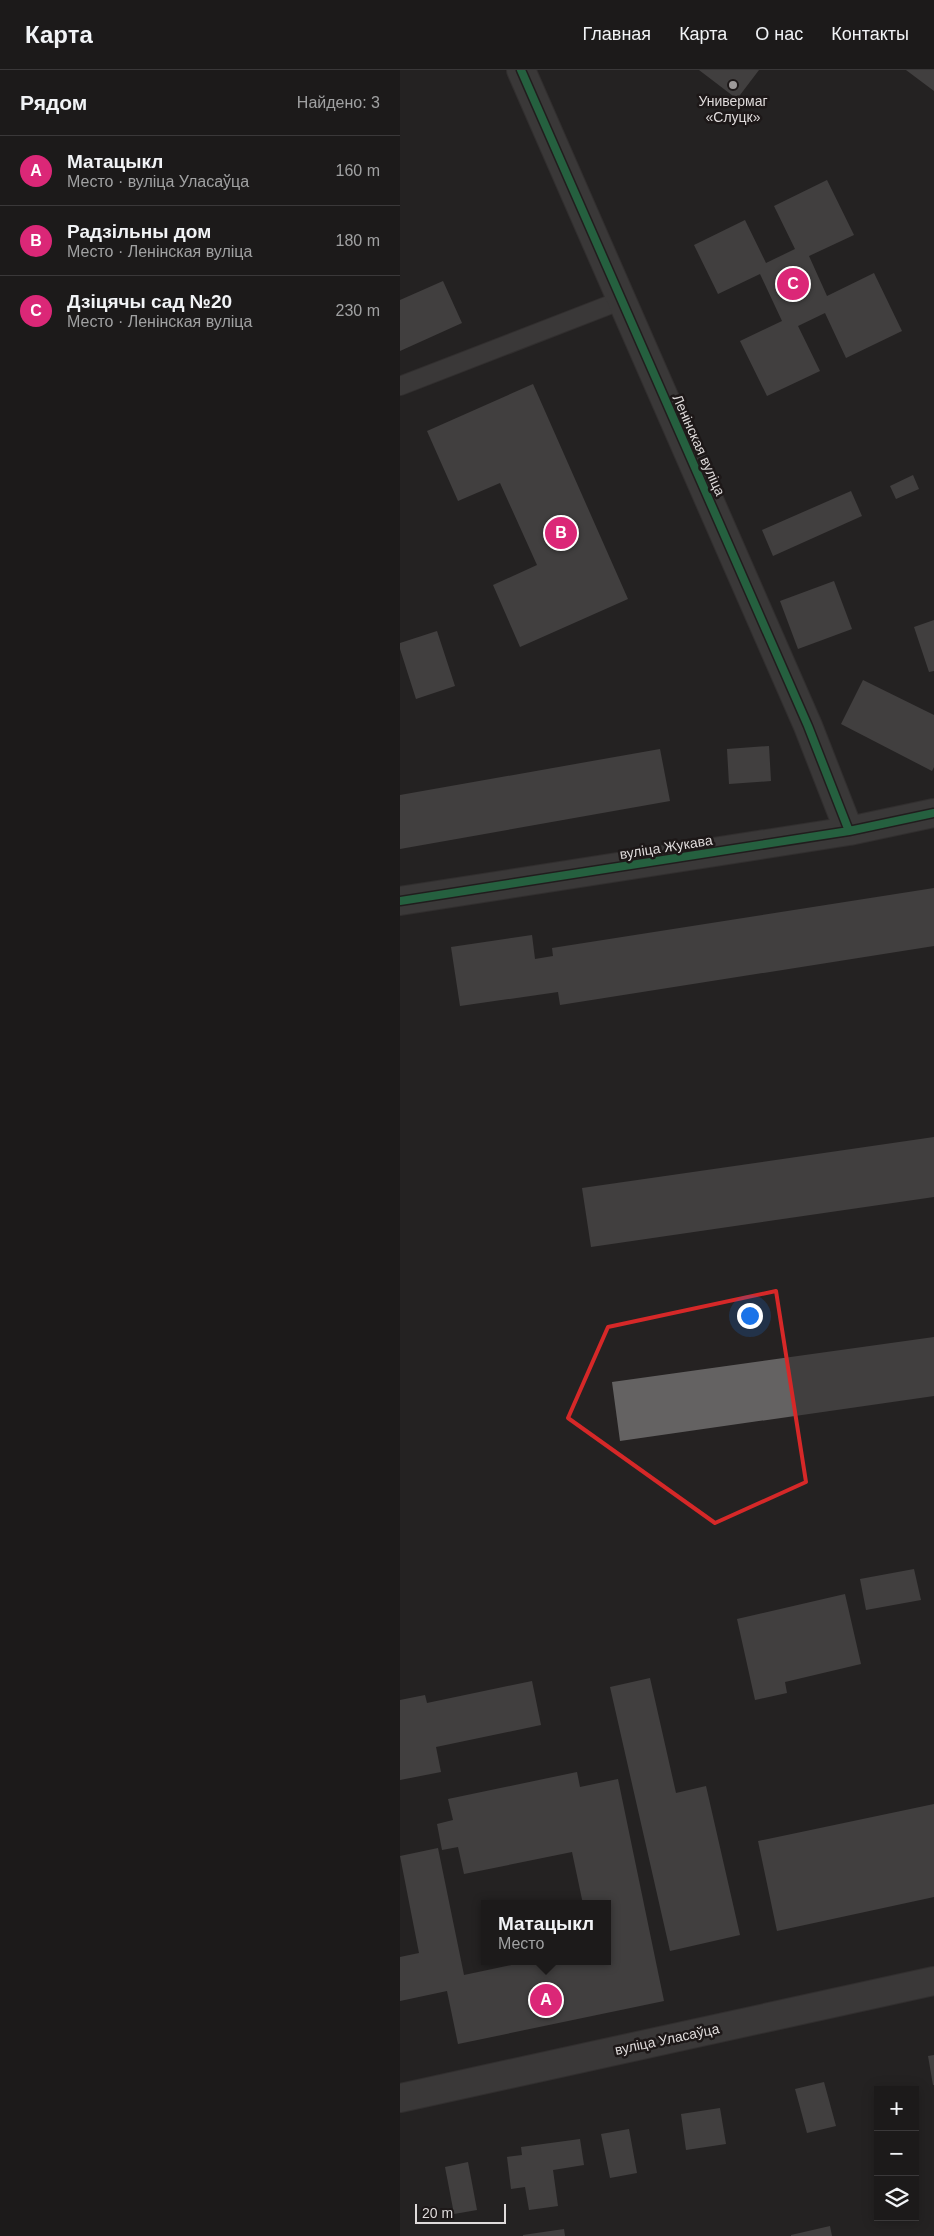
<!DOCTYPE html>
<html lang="ru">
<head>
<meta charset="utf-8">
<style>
	body { margin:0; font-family:Helvetica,sans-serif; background:#252323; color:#f1f3f6 }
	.controls { position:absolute; right:15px; bottom:15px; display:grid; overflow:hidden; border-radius:0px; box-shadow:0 2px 12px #0003 }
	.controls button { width:45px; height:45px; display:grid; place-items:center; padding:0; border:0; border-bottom:1px solid #3a3839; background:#1c1a1a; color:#f1f3f6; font:25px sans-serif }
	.scale { position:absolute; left:15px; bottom:12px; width:91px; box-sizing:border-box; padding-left:5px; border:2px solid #dfdbdb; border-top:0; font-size:14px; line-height:18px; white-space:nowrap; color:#dfdbdb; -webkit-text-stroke:4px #1d1818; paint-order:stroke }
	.you { position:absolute; left:349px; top:1245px; width:18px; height:18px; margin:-12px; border:4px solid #fff; border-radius:50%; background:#1a73e8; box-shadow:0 0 0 8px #1a73e833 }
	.badge { display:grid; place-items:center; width:32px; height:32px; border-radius:50%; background:#db2777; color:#fff; font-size:16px; font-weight:700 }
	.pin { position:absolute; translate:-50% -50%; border:2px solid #fff; box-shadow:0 1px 5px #0006 }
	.popup { position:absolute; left:81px; top:1830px; width:130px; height:65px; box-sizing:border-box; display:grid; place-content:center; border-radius:0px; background:#1c1a1a; filter:drop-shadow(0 1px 4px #0005); font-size:16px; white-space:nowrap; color:#a0a1a2 }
	.popup b { font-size:19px; color:#f1f3f6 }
	.popup::after { content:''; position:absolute; left:50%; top:100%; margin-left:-10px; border:10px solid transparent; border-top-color:#1c1a1a }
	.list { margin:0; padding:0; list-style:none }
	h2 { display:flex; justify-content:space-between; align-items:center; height:65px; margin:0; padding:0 20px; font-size:21px }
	h2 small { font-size:16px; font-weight:400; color:#a0a1a2 }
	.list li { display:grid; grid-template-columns:32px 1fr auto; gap:15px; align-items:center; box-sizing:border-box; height:70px; padding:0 20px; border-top:1px solid #3a3839 }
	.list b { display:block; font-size:19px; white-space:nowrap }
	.list p { margin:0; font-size:16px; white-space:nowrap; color:#a0a1a2 }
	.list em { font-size:16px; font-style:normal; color:#a0a1a2 }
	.icon { flex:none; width:28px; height:28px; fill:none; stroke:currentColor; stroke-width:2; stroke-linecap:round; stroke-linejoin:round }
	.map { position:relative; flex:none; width:534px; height:2166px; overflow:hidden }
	header { display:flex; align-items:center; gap:30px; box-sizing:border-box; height:70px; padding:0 25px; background:#1c1a1a; border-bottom:1px solid #3a3839 }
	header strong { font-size:24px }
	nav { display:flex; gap:28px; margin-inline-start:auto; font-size:18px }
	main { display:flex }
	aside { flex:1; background:#1c1a1a }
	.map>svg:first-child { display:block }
</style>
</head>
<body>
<header>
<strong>Карта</strong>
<nav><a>Главная</a><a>Карта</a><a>О нас</a><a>Контакты</a></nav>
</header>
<main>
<aside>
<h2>Рядом<small>Найдено: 3</small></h2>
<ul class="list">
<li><span class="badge">A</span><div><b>Матацыкл</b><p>Место · вуліца Уласаўца</p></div><em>160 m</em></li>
<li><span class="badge">B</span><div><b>Радзільны дом</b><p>Место · Ленінская вуліца</p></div><em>180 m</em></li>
<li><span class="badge">C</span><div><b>Дзіцячы сад №20</b><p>Место · Ленінская вуліца</p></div><em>230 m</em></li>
</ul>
</aside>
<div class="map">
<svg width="534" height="2166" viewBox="0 0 534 2166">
	<rect width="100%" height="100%" fill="#252222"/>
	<path fill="#646262" d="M299,0H359L337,29Z
		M506,0H534V21Z
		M427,110L454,165L409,186L427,226L474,203L502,261L446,288L425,243L398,256L420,301L367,326L340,271L382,251L360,204L318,224L294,175L345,150L366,193L395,179L374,136Z
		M43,211L62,253L0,281V230Z
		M133,314L228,529L120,577L93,515L137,495L100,413L58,431L27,361Z
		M513,405L519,419L496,429L490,416Z
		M451,421L462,446L373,486L362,460Z
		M434,511L452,559L398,579L380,531Z
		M534,550V601L529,602L514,557Z
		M37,561L55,616L16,629L0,579V573Z
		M463,610L534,645V697L532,701L441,654Z
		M369,676L371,711L329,714L327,679Z
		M260,679L270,731L0,779V725Z
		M534,818V876L160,935L158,922L60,936L51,877L132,865L135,889L153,886L152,878Z
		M534,1067V1127L191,1177L182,1118Z
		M534,1267V1326L220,1371L212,1312Z
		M514,1499L521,1530L466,1540L460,1509Z
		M445,1524L461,1594L385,1612L387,1623L355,1630L337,1549Z
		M250,1608L276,1723L306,1716L340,1865L270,1881L210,1617Z
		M132,1611L141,1655L36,1677L41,1702L0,1710V1630L25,1625L27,1633Z
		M177,1702L180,1717L218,1709L264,1931L58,1974L47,1921L0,1931V1887L19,1883L0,1786L38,1778L64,1905L130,1891H207V1834H183L172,1782L64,1804L58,1777L42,1780L37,1754L53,1750L48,1729Z
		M534,1734V1827L377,1861L358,1771Z
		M534,1985V2015H533L528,1986Z
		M424,2012L436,2056L407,2063L395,2019Z
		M320,2038L326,2074L286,2080L281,2044Z
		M229,2059L237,2103L210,2108L201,2064Z
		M180,2069L184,2095L153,2100L158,2136L129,2140L125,2117L111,2119L107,2087L122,2085L121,2077Z
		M68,2092L77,2140L54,2144L45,2097Z
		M430,2156L432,2166H391V2165Z
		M164,2159L165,2166H123V2165Z"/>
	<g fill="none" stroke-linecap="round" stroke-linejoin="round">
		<g stroke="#403d3d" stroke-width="20">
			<path id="lane" d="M0,316L222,230"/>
		</g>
		<g stroke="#403d3d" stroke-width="30">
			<path id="street" d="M121,0L408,656L449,761
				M0,831L449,761L534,743"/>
		</g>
		<g stroke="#403d3d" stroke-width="30">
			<path id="secondary" d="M0,2028L534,1911"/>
		</g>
		<use href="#lane" stroke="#545252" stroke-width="18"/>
		<use href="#street" stroke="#545252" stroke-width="28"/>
		<use href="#secondary" stroke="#545252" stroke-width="28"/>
		<g stroke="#1d1818" stroke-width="11">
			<path id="cycleway" d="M121,0L408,656L449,761
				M0,831L449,761L534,743"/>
		</g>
		<use href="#cycleway" stroke="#26ab63" stroke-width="8"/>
	</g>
	<path d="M0 0H534V2166H0ZM376,1221L406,1412L315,1453L168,1348L208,1257Z" fill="#252222" fill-opacity=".55" fill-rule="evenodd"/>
	<path fill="none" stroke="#d62828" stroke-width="4" stroke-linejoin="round" d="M376,1221L406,1412L315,1453L168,1348L208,1257Z"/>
	<circle fill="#9e9a9a" stroke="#1d1818" stroke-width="2" cx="333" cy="15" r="5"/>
	<g text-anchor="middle" stroke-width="5" stroke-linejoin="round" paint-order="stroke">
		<g font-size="14" fill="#dfdbdb" stroke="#1d1818">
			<text x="333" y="36">Универмаг<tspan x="333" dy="16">«Слуцк»</tspan></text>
		</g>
		<g font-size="14" fill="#dfdbdb" stroke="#1d1818">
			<text transform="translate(299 375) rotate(66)" y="5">Ленінская вуліца</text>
			<text transform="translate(266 777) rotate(-9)" y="5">вуліца Жукава</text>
			<text transform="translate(267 1969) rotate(-12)" y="5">вуліца Уласаўца</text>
		</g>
	</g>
</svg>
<div class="controls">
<button>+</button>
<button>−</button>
<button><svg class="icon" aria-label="layers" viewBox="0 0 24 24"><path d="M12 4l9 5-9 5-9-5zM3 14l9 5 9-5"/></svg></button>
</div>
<div class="scale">20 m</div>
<div class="you"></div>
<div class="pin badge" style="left:146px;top:1930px">A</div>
<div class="popup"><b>Матацыкл</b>Место</div>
<div class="pin badge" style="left:161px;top:463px">B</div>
<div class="pin badge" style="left:393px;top:214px">C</div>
</div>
</main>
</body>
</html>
